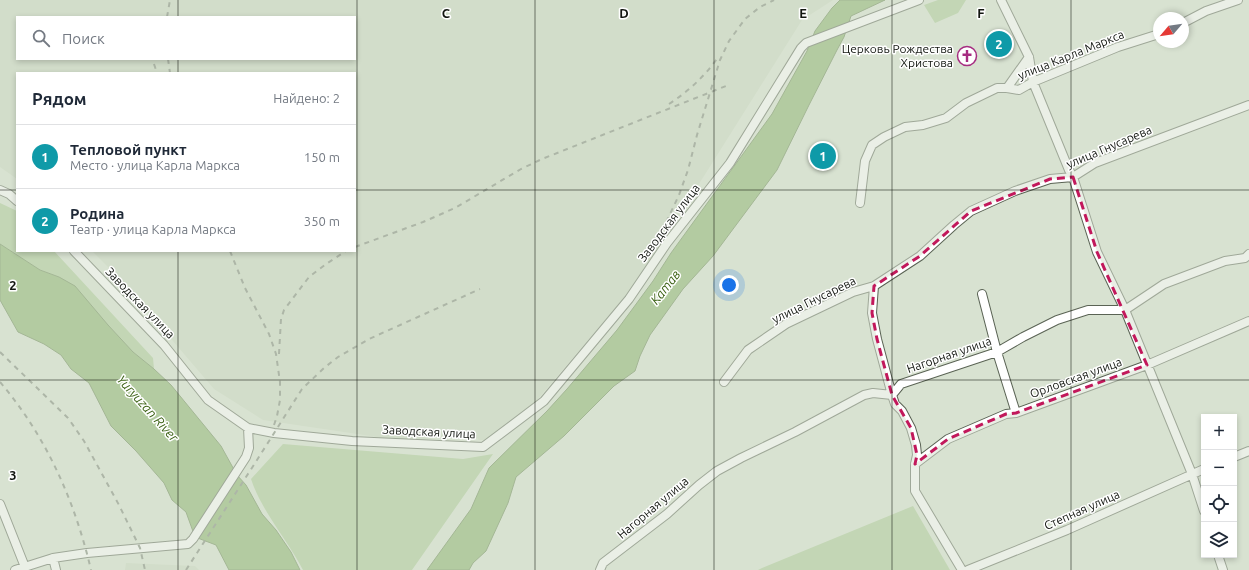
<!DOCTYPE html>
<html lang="ru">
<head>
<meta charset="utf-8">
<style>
	body { margin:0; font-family:Ubuntu,sans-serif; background:#f2f2f3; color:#1f2937 }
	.controls { position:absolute; right:12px; bottom:12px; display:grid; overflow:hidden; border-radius:0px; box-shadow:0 2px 6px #0003 }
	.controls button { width:36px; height:36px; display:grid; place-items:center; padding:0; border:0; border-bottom:1px solid #e0e1e3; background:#fff; color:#1f2937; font:20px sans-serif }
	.compass { position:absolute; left:1153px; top:12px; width:36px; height:36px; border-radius:50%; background:#fff; box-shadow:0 2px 6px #0003; rotate:241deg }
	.you { position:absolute; left:729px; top:285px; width:14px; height:14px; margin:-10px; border:3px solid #fff; border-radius:50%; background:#1a73e8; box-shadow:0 0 0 6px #1a73e833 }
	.badge { display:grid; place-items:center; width:26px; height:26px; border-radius:50%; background:#1a73e8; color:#fff; font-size:13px; font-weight:700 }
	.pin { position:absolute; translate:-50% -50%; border:2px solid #fff; box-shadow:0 1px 4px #0006 }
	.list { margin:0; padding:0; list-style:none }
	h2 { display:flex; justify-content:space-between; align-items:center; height:52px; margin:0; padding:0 16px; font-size:17px }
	h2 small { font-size:13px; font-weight:400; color:#747a83 }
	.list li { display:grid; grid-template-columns:26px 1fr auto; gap:12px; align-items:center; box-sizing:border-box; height:64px; padding:0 16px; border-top:1px solid #e0e1e3 }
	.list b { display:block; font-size:15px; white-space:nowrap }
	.list p { margin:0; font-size:13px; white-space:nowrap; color:#747a83 }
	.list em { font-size:13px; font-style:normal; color:#747a83 }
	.icon { flex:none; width:22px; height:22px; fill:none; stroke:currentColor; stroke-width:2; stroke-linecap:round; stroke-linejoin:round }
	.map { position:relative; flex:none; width:1249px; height:570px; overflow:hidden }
	.search { position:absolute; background:#fff; box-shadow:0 2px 6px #0003; left:16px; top:16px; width:340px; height:44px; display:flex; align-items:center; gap:10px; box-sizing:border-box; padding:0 14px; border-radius:0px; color:#747a83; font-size:15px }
	.panel { position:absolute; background:#fff; box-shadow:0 2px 6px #0003; left:16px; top:72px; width:340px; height:180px; border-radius:0px }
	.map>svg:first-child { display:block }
</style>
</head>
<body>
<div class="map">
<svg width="1249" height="570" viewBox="0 0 1249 570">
	<rect width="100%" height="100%" fill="#d8e2d1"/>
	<path fill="#cad8c0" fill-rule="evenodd" d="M0,0H833L802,20L704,176L628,293L531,407L486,440H479L471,432L411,442L263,420L214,389L119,278L92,251H355V73H17V179L0,167ZM17,17H355V59H17Z
		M126,563L195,566L199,570H125Z"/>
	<path fill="#a8c892" d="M938,0H966L958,13L935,23L924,5Z
		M0,203L17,211V251H54L153,358L154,369L133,352L108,325L59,277L40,270L0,244Z
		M283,444L463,459L493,454L412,570H303C287,539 262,512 251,479Z
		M913,506L950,570H758L762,568Z"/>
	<path fill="#86b066" stroke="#63824c" d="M840,0H885L851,16L844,37L837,50L809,105L777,170L713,256L683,289L650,335L640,356L635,371L614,386L564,436L516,477L508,503L486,551L473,563L469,570H427L471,509L489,468L547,411L567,389L617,330L653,281L671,253L772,114L807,51L815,31L832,8Z
		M0,244L40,270L59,277L75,286L108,325L133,352L154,369L171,385L221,446L237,475L246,485L262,514L276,530L291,552L300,570H229L216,545L195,537L186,512L172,500L164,483L136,451L111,426L89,383L71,369L61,355L44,344L18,332L0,300Z"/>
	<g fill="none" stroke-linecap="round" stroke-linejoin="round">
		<g stroke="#5a6354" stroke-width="10">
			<path id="minor" d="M1001,0L1029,57L1033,82L1069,170L1073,177L1097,252L1125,310L1192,474L1204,511
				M1183,23L1206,11L1238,0
				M1007,88L1029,57
				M0,190L9,194L17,201
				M860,203L865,161L872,145L884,137L905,127L923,125L946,118L966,103L997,88H1007L1019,90L1033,82L1118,47L1159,34
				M74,251L164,345L208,400L248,428L274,433L352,441L483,447L544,401L629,299L667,243L730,163L801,48L806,43L919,0
				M874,286L872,313L877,339L892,395L895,404L902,411L911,428L916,445L917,455L915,464V491L962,570
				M982,294L997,352L1016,413
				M724,382L748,350L786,324L853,292L874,286L920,256L954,225L971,211L1015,191L1050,179L1073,177L1095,163L1249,105
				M1234,457L1249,451
				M915,464L948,439L1006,414L1016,413L1147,365L1249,321
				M0,504L25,567
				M1218,555L1223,570
				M53,558L56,570
				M15,570L53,558L87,553L188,544L193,539L246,457L249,448L248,428
				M600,570L603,563L667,514L699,485L717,471L741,458L795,432L864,395L873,393L892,395L901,384L997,352L1023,337L1057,320L1088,310H1125L1164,284L1225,261L1245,258L1249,254
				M968,570L1067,530L1204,469"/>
		</g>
		<use href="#minor" stroke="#fff" stroke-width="8"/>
		<path stroke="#788074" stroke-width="2" stroke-dasharray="5 5" stroke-linecap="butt" d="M167,17L170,0
			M168,59L170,73
			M154,64L157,73
			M669,104C689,91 705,76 719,56
			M662,231L679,195L688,170L697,135L720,60L729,41L745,19L760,7L774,0
			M355,247L423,222L455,208L521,169L542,159L726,86
			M230,251L245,288L269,334L276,354L280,382V400L277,416L273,428
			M0,352L68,418L84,441L119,505L140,548L145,570
			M279,354L281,319L284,310L309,277L326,264L346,251
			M0,382C46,436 75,501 91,570
			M186,570L257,460L302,389L324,368L338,357L369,339L480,289"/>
	</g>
	<path d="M0 0H1249V570H0ZM1073,177L1097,252L1147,365L1016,413L1006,414L948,439L915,464L917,455L911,428L892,395L877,339L872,313L874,286L920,256L971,211L1050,179Z" fill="#d8e2d1" fill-opacity=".55" fill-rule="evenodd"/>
	<path fill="none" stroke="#c2185b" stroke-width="3" stroke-dasharray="8 5" stroke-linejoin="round" d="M1073,177L1097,252L1147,365L1016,413L1006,414L948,439L915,464L917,455L911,428L892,395L877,339L872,313L874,286L920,256L971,211L1050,179Z"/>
	<path fill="none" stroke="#121610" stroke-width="1" stroke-opacity="0.55" d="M178,0V17M357,0V570M535,0V570M714,0V570M892,0V570M1071,0V570M178,59V73M0,190H17M355,190H1249M178,251V570M0,380H1249"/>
	<defs>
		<g id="church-ring" transform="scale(1)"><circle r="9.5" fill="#fff" stroke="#a62c81" stroke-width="1.5"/><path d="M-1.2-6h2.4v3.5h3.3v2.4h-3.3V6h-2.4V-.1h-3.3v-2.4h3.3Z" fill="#a62c81"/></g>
	</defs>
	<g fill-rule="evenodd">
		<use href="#church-ring" x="967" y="56"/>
	</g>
	<g text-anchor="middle" stroke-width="3" stroke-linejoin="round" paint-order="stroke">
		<g font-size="12" fill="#121610" stroke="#fff" text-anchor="end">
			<text x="953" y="53">Церковь Рождества<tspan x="953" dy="14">Христова</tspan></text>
		</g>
		<g font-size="12" fill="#121610" stroke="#fff">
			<text transform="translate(1071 55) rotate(-22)" y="4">улица Карла Маркса</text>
			<text transform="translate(1109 147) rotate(-23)" y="4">улица Гнусарева</text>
			<text transform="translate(669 223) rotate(-53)" y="4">Заводская улица</text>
			<text transform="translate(814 300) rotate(-26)" y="4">улица Гнусарева</text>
			<text transform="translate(140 303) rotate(46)" y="4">Заводская улица</text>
			<text transform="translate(949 355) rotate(-19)" y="4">Нагорная улица</text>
			<text transform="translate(1076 378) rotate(-20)" y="4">Орловская улица</text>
			<text transform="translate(429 432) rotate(3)" y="4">Заводская улица</text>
			<text transform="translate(653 508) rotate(-40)" y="4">Нагорная улица</text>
			<text transform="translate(1082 510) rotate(-24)" y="4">Степная улица</text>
		</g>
		<g font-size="13" font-style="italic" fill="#3b6114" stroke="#fff">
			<text transform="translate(665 287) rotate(-52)" y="5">Катав</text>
			<text transform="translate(148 408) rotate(48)" y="5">Yuryuzan River</text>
		</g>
	</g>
	<g font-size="13" text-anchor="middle" font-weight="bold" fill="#121610" stroke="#fff" stroke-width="3" stroke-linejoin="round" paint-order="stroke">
		<text x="446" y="18">C</text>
		<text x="624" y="18">D</text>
		<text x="803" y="18">E</text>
		<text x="981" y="18">F</text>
		<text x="13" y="290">2</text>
		<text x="13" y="480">3</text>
	</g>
</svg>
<div class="controls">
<button>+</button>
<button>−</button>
<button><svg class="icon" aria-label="locate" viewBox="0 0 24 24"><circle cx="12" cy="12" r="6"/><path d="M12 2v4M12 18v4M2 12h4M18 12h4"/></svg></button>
<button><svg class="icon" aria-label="layers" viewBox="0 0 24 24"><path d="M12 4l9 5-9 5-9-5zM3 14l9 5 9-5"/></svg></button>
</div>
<svg class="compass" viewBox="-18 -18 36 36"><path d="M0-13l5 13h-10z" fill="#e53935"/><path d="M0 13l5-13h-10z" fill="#747a83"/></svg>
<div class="you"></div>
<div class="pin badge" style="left:823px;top:156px;background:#0f9aa8">1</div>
<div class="pin badge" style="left:999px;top:44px;background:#0f9aa8">2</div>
<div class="search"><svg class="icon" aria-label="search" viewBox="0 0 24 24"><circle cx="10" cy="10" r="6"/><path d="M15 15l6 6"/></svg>Поиск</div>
<section class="panel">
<h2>Рядом<small>Найдено: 2</small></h2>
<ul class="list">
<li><span class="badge" style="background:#0f9aa8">1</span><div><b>Тепловой пункт</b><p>Место · улица Карла Маркса</p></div><em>150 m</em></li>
<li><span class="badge" style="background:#0f9aa8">2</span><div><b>Родина</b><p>Театр · улица Карла Маркса</p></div><em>350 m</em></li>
</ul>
</section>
</div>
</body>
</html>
